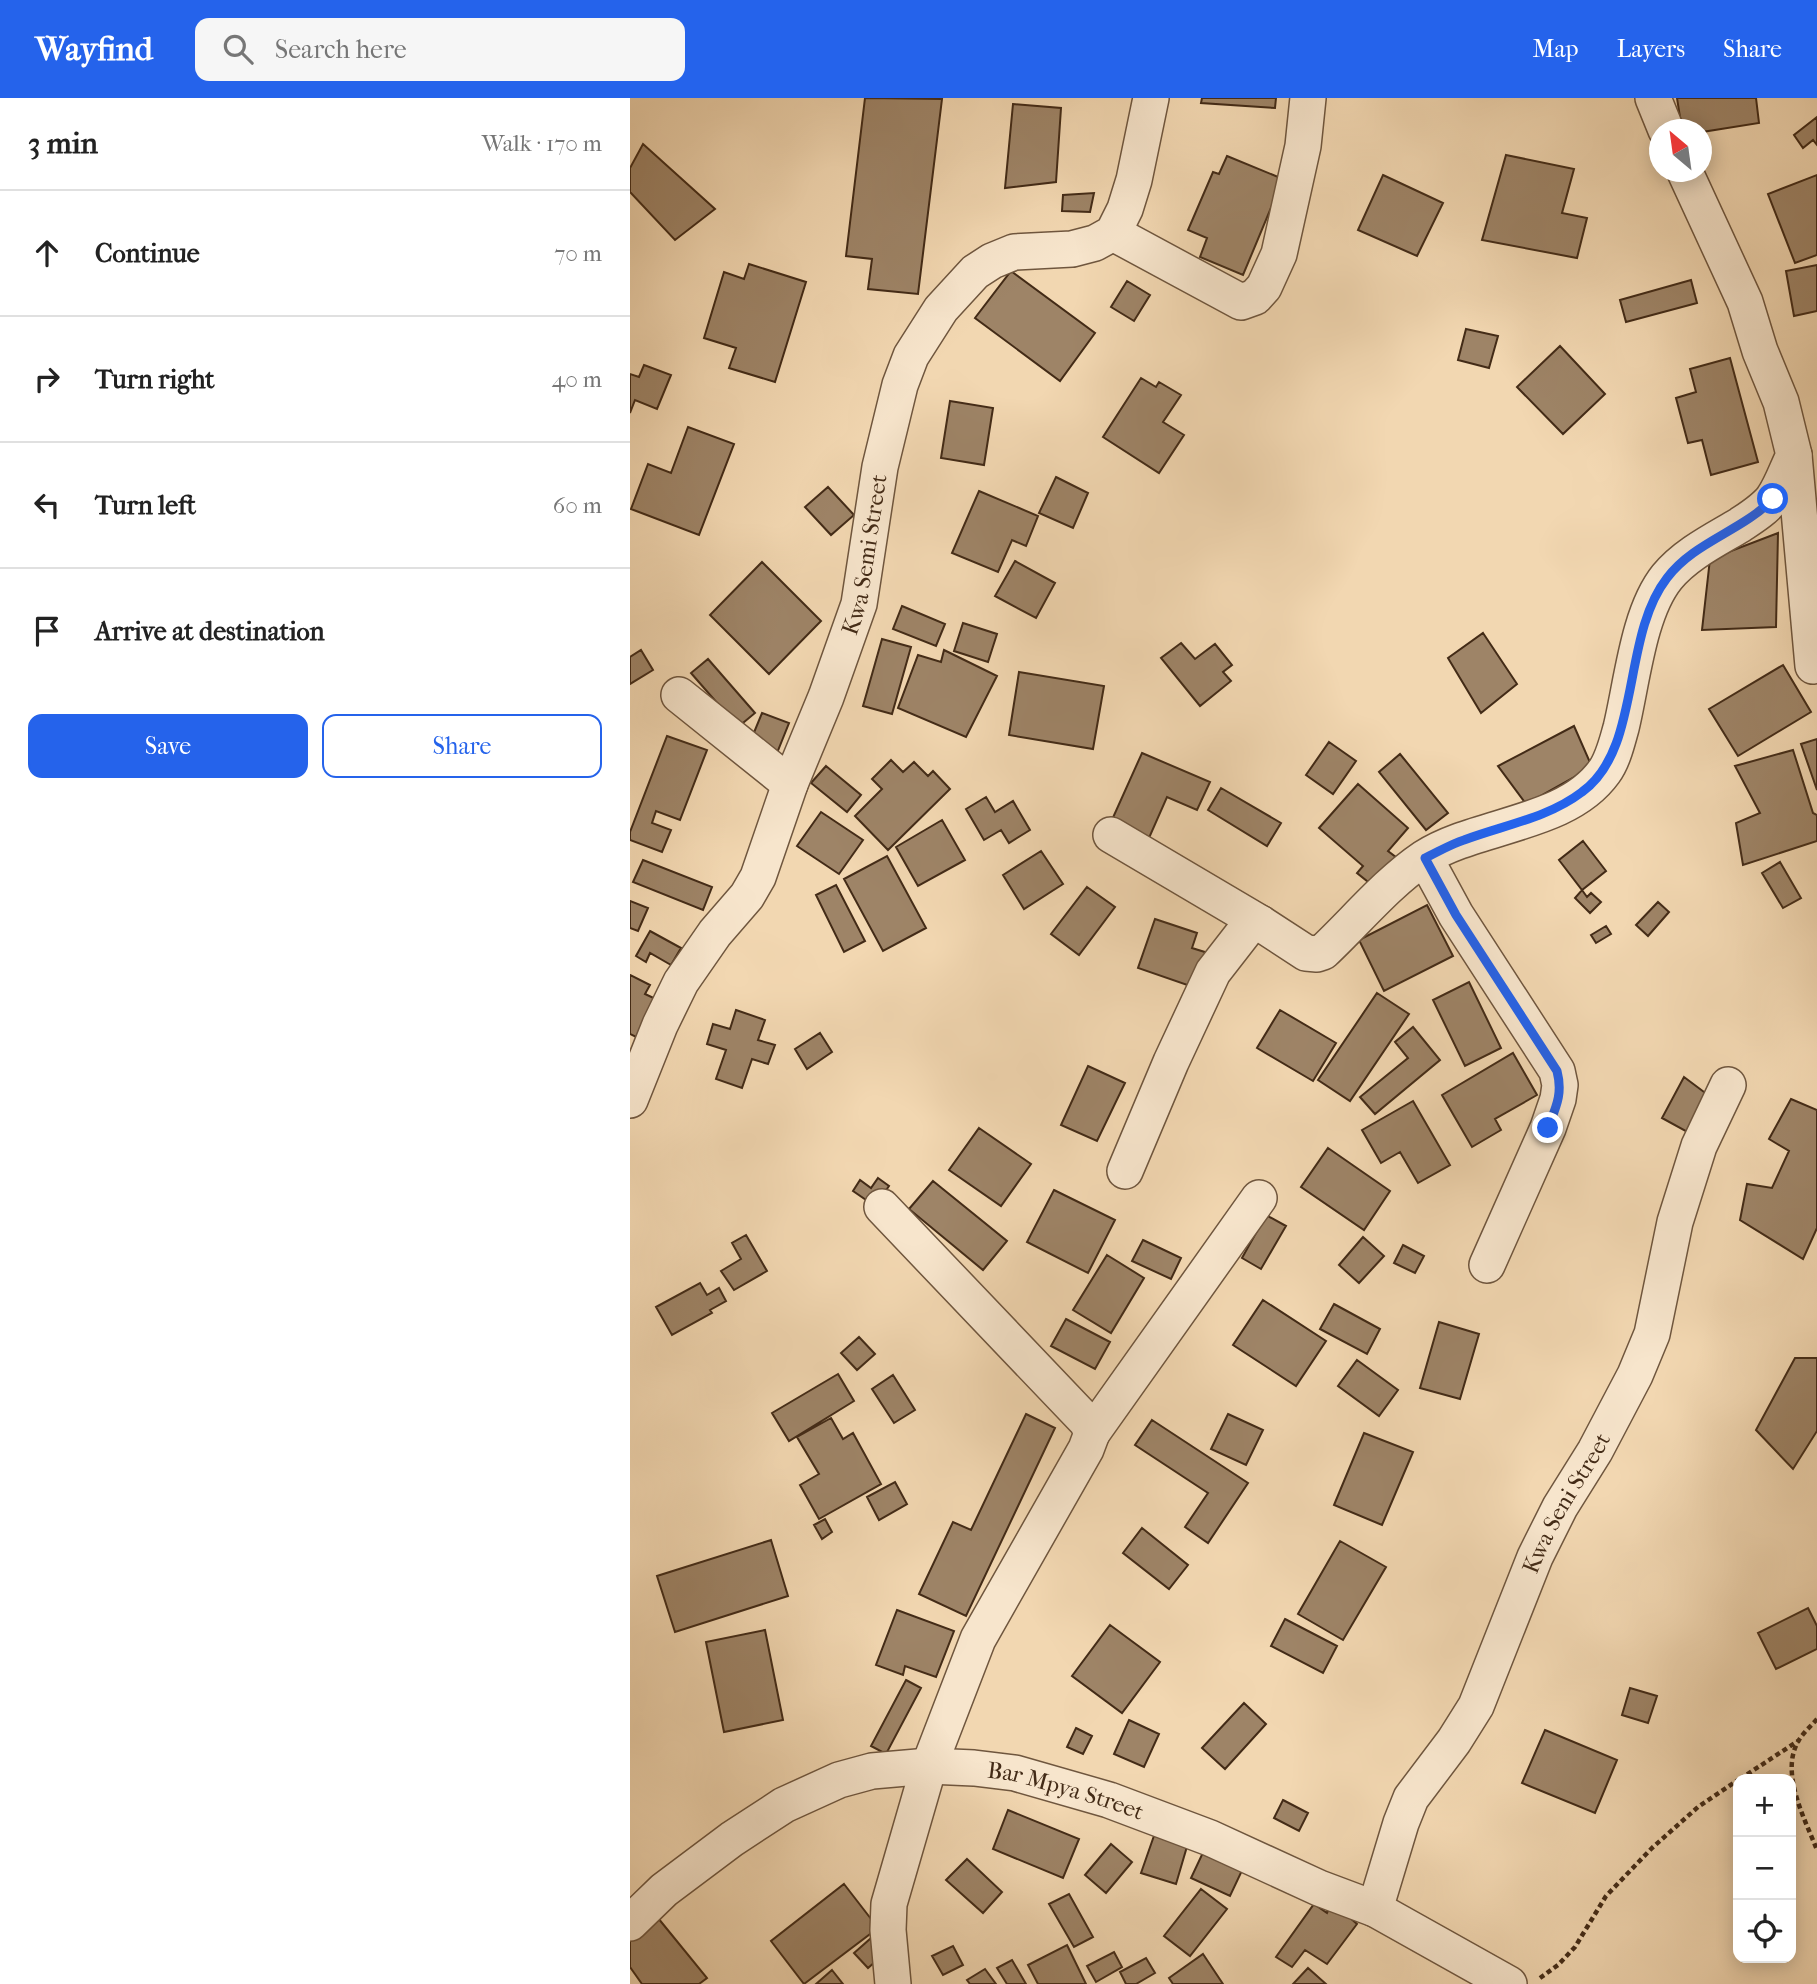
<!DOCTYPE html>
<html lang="en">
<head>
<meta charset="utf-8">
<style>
	body { margin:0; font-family:"IM FELL French Canon",serif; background:#f6f6f6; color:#222 }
	.controls { position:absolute; right:21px; bottom:21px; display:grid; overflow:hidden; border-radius:14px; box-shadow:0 4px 18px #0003 }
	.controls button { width:63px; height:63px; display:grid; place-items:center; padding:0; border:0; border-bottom:2px solid #e0e0e0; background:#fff; color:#222; font:35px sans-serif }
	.compass { position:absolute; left:1019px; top:21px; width:63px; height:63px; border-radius:50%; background:#fff; box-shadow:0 4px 18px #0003; rotate:331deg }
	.stop { position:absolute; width:21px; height:21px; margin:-16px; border:5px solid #2563eb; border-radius:50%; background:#fff }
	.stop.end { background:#2563eb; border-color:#fff; box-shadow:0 2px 7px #0008 }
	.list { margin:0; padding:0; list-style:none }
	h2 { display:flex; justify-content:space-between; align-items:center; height:91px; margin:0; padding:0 28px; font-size:30px }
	h2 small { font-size:23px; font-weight:400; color:#767676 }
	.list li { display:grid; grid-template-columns:46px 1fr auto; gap:21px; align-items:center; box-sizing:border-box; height:126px; padding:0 28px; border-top:2px solid #e0e0e0 }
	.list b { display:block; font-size:26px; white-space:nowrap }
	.list em { font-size:23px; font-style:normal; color:#767676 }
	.actions { display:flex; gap:14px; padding:21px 28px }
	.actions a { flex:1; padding:16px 0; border:2px solid #2563eb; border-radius:14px; text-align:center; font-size:24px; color:#2563eb }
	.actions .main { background:#2563eb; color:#fff }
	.icon { flex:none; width:38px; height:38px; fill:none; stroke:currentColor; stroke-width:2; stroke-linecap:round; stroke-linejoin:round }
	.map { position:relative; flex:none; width:1187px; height:1886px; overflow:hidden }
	header { display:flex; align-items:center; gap:42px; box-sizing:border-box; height:98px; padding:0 35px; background:#2563eb; color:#fff }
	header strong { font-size:33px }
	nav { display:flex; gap:38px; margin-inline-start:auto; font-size:24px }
	.search { width:490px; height:63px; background:#f6f6f6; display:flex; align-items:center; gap:18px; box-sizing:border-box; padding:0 24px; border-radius:14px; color:#767676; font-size:26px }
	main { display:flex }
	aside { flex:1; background:#fff }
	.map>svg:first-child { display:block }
</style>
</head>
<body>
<header>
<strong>Wayfind</strong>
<div class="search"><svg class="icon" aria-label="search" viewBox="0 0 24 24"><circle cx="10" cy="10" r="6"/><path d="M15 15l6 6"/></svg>Search here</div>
<nav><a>Map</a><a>Layers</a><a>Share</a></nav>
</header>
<main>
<aside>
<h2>3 min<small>Walk · 170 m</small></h2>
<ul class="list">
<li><svg class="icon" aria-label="ahead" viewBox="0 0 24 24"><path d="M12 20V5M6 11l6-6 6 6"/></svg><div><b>Continue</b></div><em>70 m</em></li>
<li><svg class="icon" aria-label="right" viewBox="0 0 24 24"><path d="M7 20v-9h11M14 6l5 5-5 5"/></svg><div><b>Turn right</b></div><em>40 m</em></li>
<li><svg class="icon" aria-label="left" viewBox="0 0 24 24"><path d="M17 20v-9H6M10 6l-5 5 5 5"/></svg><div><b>Turn left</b></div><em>60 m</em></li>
<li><svg class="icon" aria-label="arrive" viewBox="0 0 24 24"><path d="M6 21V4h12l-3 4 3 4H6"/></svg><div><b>Arrive at destination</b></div></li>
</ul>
<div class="actions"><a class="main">Save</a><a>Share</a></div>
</aside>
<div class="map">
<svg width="1187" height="1886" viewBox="0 0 1187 1886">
	<rect width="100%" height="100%" fill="#f2d7b1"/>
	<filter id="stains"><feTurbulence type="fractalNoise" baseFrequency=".00286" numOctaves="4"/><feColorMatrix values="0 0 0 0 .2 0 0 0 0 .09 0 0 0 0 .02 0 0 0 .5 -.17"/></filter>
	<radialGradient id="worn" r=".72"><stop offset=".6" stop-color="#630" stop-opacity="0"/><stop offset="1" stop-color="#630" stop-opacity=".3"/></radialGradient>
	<path fill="#9e8467" stroke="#432b17" stroke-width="2" d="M235,0L312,1L288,196L238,191L242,161L216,158Z
		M572,0H646L645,10L571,5Z
		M1047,0H1126L1129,25L1072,34V32H1052Z
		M383,6L431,10L426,84L375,90Z
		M1187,19V47L1183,42L1173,50L1164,37Z
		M13,46L85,111L45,142L0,94V70Z
		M876,57L944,71L932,115L957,120L947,160L852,142Z
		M597,58L653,81L613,177L570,159L577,140L558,132L583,74L589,76Z
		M753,77L813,105L787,158L728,132Z
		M1187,77V157L1165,165L1138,96Z
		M464,95L460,114L432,113L433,97Z
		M119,166L176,184L145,284L99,270L106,250L74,240L94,174L114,181Z
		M1187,167V213L1164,218L1156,173Z
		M381,173L465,235L430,283L345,220Z
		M1061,182L1067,205L996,224L990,202Z
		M497,183L520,197L504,223L481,209Z
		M836,231L868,238L859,270L828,262Z
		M930,248L975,296L933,336L887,289Z
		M1100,260L1128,364L1081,377L1072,342L1058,345L1046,300L1066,294L1060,271Z
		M14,267L41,277L27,311L5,302L0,315V276L9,279Z
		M511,280L526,289L529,284L551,297L533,324L554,337L529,375L473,339Z
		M320,303L363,310L354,367L311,360Z
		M58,329L104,346L69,437L1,411L18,366L41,375Z
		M426,379L458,395L443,430L409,415Z
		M198,389L224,417L201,437L175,409Z
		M349,393L408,418L396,448L382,442L368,474L322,455Z
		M1148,435L1146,529L1072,532L1080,461Z
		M385,463L425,485L406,520L365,498Z
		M132,464L191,523L139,576L80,517Z
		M272,508L315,526L306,548L263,531Z
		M333,525L367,536L358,564L324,553Z
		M853,535L887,586L851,615L818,560Z
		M252,541L281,549L262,616L233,608Z
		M551,545L565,561L585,546L602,567L593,574L601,583L570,608L531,560Z
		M11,552L23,572L0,586V559Z
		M314,552L367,578L336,639L268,610L288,557L311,564Z
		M78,561L125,615L108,629L61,575Z
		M1153,567L1181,614L1108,658L1079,611Z
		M389,574L474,588L463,651L379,637Z
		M132,615L159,625L145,660L118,649Z
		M944,628L962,669L896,706L868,668Z
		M37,638L77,652L50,722L26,713L22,725L41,732L32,754L0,742V734Z
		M1187,641V692L1171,646Z
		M699,644L726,663L703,696L676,677Z
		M1163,652L1183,715L1187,717V743L1113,767L1106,725L1130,715L1105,668Z
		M512,655L580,684L567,712L537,699L519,740L481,724Z
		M770,656L818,715L796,732L749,674Z
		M261,662L273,674L284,664L298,678L303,673L320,691L258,752L225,718L252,691L242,681Z
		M196,668L231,697L217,714L181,685Z
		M728,686L778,730L758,753L771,763L747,791L727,775L733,768L689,730Z
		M591,690L651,725L637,748L578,712Z
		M356,699L365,714L383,703L400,732L379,745L371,732L354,742L336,711Z
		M191,714L233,742L209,776L167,748Z
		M312,722L335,762L288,788L266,749Z
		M953,743L976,773L952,792L929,762Z
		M411,753L433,786L394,811L373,777Z
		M257,758L296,830L253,853L214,781Z
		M13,762L82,789L73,812L3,784Z
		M1150,764L1171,800L1153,810L1132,775Z
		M206,787L235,843L214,854L186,797Z
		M457,789L485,809L449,857L421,836Z
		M952,792L957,799L961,795L971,804L960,815L945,800Z
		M0,803L18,810L8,833L0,830Z
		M1028,804L1039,814L1018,838L1006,827Z
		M797,807L823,858L754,893L729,842Z
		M525,821L567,835L562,850L578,855L566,890L508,870Z
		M976,828L981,836L966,845L961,837Z
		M20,833L51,850L41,867L20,855L16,864L6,858Z
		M0,877L20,887L15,896L30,903L10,941L0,936Z
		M839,884L871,950L835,968L803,902Z
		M747,895L779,916L720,1003L688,982Z
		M106,912L135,922L128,942L145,947L138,966L122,961L112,990L86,981L96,952L77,946L83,926L100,931Z
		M650,912L706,945L683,983L627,950Z
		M783,929L810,962L745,1016L730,999L778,960L765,944Z
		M190,935L202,954L177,971L165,951Z
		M883,955L907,997L865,1021L871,1032L842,1049L812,997Z
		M458,968L495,985L467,1043L431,1027Z
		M1054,979L1082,1000L1061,1036L1032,1020Z
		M1161,1001L1187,1012V1130L1173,1161L1110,1122L1117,1086L1142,1090L1159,1053L1139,1041Z
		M783,1003L820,1067L788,1085L770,1054L751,1065L732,1032Z
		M349,1030L401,1066L371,1108L319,1072Z
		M698,1050L760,1093L734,1132L671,1089Z
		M248,1080L259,1088L245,1108L223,1093L230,1082L241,1090Z
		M303,1083L377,1143L353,1172L279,1111Z
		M424,1092L485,1122L458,1175L397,1144Z
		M636,1117L656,1128L631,1171L612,1160Z
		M116,1137L137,1173L104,1192L91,1173L111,1161L102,1145Z
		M733,1139L754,1158L729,1185L709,1167Z
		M513,1142L551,1160L541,1181L502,1163Z
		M773,1147L794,1158L785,1175L764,1165Z
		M477,1157L514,1180L481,1235L443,1212Z
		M70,1185L77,1197L89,1190L96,1203L80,1212L82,1215L42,1237L26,1209Z
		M633,1202L696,1243L666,1288L603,1247Z
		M704,1206L750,1231L737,1256L690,1231Z
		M436,1221L480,1244L465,1271L421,1248Z
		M809,1224L849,1236L830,1301L790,1290Z
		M229,1239L245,1256L227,1272L211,1255Z
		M1165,1260H1187V1333L1163,1371L1126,1332Z
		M727,1262L768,1292L749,1318L708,1288Z
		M208,1276L224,1303L159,1343L142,1315Z
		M263,1277L285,1312L264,1325L242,1291Z
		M396,1316L425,1330L336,1518L289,1496L323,1424L341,1432Z
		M598,1316L633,1332L616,1367L581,1351Z
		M201,1320L213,1341L223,1335L251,1386L189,1421L170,1387L189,1376L167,1339Z
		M522,1322L618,1385L578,1445L555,1429L578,1395L505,1347Z
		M734,1335L783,1354L752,1427L704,1407Z
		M265,1384L277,1406L249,1422L237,1399Z
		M195,1421L202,1434L192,1441L184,1427Z
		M512,1430L558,1467L539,1491L493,1455Z
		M141,1442L158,1498L45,1534L27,1478Z
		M710,1443L756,1469L713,1542L668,1516Z
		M1178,1510L1187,1528V1551L1146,1571L1128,1535Z
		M267,1512L324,1533L306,1579L275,1568L273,1577L246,1567Z
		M655,1521L707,1548L693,1575L641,1548Z
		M480,1527L530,1564L492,1615L442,1578Z
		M135,1532L153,1622L94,1634L76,1544Z
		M276,1582L291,1590L256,1656L241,1648Z
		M1000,1590L1027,1598L1018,1625L992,1617Z
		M614,1605L636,1626L595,1671L572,1650Z
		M499,1622L529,1636L514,1669L484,1656Z
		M446,1630L462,1638L453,1656L437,1649Z
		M915,1632L987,1662L965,1715L892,1685Z
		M653,1702L678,1715L669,1733L644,1720Z
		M378,1712L449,1741L433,1780L363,1751Z
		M526,1732L558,1745L546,1786L511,1775Z
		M481,1746L502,1764L476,1795L455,1777Z
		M577,1746L616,1764L600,1798L561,1780Z
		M337,1761L372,1794L353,1815L316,1782Z
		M214,1786L248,1830L174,1886L141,1843Z
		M571,1791L597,1811L560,1858L534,1838Z
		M439,1796L463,1839L444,1849L419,1806Z
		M702,1804L727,1826L697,1866L675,1852L662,1869L646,1859L684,1806L697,1815Z
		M28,1820L77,1880L69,1886H12L0,1869V1843Z
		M240,1841L254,1856L238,1870L224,1855Z
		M437,1847L456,1886H408L398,1867Z
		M323,1848L333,1867L313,1877L302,1858Z
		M484,1854L492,1869L466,1884L457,1868Z
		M573,1856L593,1886H543L539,1880Z
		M516,1860L525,1875L506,1886H496L490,1874Z
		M382,1862L396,1886H377L367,1870Z
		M678,1870L696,1886H663Z
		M355,1871L366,1886H340L337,1882Z
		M202,1872L213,1886H186Z"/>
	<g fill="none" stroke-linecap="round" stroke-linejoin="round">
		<g stroke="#6f563e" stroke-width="38">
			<g id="minor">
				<path d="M1023,0L1036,32"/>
				<path d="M483,135L611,204L625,199L634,189L649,156L673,48L678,0"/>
				<path d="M1164,357L1183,568"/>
				<path d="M49,597L160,686"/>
				<path d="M481,737L630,825"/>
				<path d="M795,760L826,817L927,973L930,987L928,1001L918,1030L857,1167"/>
				<path id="s1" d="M0,1002L30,927L51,884L85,835L117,798L128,779L160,686L196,599L229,506L250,369L270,287L281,258L311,211L345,174L362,163L384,154L442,151L465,145L483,135L495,111L504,82L521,0"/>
				<path d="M495,1073L541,964L583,874L618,829L623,826L630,825L676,855L687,856L693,854C726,823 757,785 794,760C847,726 936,727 974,674C983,662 987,644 991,630C1002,585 1008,515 1037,479C1056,456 1085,442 1110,427C1122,419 1135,411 1143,400C1152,387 1157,371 1164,357L1151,304L1130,253L1115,204L1055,74"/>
				<path d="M252,1109L457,1324L462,1335L456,1351L348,1541L299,1668L259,1806L258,1832L263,1886"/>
				<path d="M462,1335L629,1100"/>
				<path id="s2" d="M745,1811L771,1725L781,1700L824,1643L846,1608L905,1459L930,1409L965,1353L1005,1277L1022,1236L1045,1124L1069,1048L1098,987"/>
				<path id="s3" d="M0,1825L34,1792L102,1741L154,1707L209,1682L242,1673L299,1668L344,1670L385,1675L479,1702L580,1740L689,1790L745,1811L879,1886"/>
			</g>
		</g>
		<path stroke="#432b17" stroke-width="4.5" stroke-dasharray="5 3.5" stroke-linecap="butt" d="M1187,1621C1181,1628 1173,1635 1169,1642C1149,1674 1175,1721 1187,1752
			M1110,1681L1168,1643
			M910,1880L928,1867L945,1849L976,1798L1022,1750L1068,1709L1108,1682"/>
		<use href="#minor" stroke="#f7e5cc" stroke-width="35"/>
	</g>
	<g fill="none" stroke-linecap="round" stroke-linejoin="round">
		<path stroke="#2563eb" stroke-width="9" d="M918,1030C926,1009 933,996 927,973L826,817L795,760C808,754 821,746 834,742C874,727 918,720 952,694C1012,651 991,539 1037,480C1064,444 1112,433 1143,401"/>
	</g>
	<g text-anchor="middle" stroke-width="5" stroke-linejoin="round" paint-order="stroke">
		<g font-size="23" fill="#432b17" stroke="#f7e5cc">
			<text dy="8" stroke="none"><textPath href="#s1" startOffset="600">Kwa Semi Street</textPath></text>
			<text dy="8" stroke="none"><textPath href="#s2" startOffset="452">Kwa Seni Street</textPath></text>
			<text dy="8" stroke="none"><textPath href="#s3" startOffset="486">Bar Mpya Street</textPath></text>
		</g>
	</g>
	<rect width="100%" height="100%" filter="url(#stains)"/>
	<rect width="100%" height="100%" fill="url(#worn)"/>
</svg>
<div class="controls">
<button>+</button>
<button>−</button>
<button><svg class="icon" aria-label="locate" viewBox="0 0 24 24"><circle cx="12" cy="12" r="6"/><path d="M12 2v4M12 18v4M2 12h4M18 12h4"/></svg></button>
</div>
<svg class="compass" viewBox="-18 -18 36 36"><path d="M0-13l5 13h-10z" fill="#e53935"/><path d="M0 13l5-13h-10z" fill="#767676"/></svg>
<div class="stop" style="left:1143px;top:401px"></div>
<div class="stop end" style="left:918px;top:1030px"></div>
</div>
</main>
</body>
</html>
